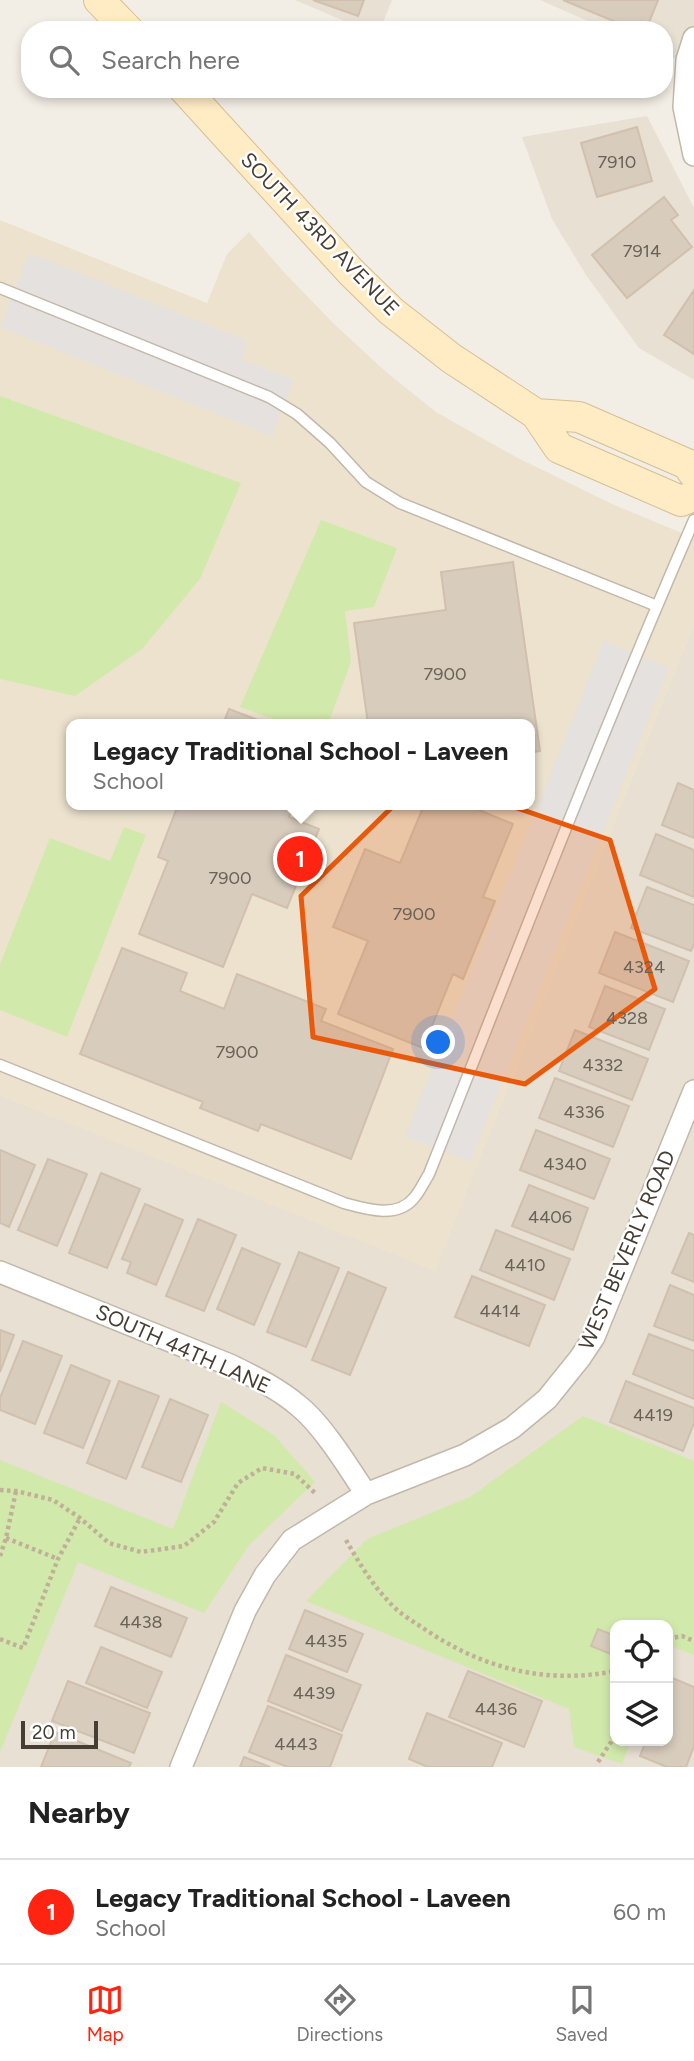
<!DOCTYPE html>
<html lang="en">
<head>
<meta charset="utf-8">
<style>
	body { margin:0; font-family:Figtree,sans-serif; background:#f6f6f6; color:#222 }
	.controls { position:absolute; right:21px; bottom:21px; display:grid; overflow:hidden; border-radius:14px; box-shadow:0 4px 10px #0003 }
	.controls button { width:63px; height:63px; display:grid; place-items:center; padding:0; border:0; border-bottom:2px solid #e0e0e0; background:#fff; color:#222; font:35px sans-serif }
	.scale { position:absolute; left:21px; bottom:18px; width:77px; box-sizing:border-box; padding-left:7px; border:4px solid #463e34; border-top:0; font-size:19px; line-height:24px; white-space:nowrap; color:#463e34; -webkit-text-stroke:5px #fff; paint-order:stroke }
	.you { position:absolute; left:439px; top:1043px; width:24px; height:24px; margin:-18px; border:5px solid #fff; border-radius:50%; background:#1a73e8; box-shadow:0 0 0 10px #1a73e833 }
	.badge { display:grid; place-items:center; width:46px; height:46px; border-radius:50%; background:#ff2311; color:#fff; font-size:23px; font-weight:700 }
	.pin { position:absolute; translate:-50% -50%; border:4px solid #fff; box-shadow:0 2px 7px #0006 }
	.popup { position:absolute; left:66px; top:719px; width:469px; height:91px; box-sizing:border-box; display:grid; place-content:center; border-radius:14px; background:#fff; filter:drop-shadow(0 2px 5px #0005); font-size:23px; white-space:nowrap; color:#767676 }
	.popup b { font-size:26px; color:#222 }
	.popup::after { content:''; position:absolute; left:50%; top:100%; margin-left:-14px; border:14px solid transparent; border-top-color:#fff }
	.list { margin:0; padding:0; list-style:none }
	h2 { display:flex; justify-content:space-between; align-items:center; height:91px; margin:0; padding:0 28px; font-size:30px }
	h2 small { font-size:23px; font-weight:400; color:#767676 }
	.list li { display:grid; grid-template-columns:46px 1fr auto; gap:21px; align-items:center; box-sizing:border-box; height:105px; padding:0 28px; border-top:2px solid #e0e0e0 }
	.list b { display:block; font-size:26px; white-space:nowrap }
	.list p { margin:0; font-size:23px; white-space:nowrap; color:#767676 }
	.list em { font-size:23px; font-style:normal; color:#767676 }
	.icon { flex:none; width:38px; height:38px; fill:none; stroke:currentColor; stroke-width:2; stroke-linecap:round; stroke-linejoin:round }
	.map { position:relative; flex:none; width:694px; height:1767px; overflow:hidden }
	.search { position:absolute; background:#fff; box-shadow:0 4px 10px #0003; left:21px; right:21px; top:21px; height:77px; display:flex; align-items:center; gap:18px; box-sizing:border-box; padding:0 24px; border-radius:28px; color:#767676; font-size:26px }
	.sheet { height:196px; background:#fff }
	nav { display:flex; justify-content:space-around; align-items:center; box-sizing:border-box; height:98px; border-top:2px solid #e0e0e0; background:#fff; font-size:19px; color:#767676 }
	nav a { display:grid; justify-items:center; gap:4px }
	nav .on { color:#ff2311 }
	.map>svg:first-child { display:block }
</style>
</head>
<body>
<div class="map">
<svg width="694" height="1767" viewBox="0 0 694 1767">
	<rect width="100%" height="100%" fill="#f3eee5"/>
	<path fill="#e7e0d3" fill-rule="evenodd" d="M295,0H392L380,30H365Z
		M540,0H694V66L664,54V30H608Z
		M647,116L694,208V380L639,348L586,275L552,219L522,137Z
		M694,624V1767H0V1095L435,1270ZM615,1625H668V1741H615Z"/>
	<path fill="#ede2ce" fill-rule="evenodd" d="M0,220L207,303L227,254L249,232L282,270L333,323L385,371L436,412L516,457L612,504L694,538V624L435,1271L0,1095ZM71,724H529V805H71Z"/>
	<path fill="#d2e9ac" d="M0,396L241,483L200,579L142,649L75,696L0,679Z
		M321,520L397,548L374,607L345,611L351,662L328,724H288L240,707Z
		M124,827L146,835L67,1037L0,1010V964L50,838L110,861Z
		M221,1402L274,1435L315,1482L249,1545L204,1613L78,1562L0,1752V1460L173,1529Z
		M583,1416L694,1461V1655L671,1646L668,1652V1625H615V1741H631L622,1764L574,1747L569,1709L306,1601L367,1539L470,1497Z"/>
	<path fill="#e4e1de" d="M29,253L247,341L241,359L294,380L272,436L0,327Z
		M604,641L669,668L470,1162L405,1136Z"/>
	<path fill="#d8ccbd" stroke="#d0c0ad" stroke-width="2" d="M313,0H364L358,16Z
		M563,0H658L646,30H635Z
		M637,127L652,181L597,197L581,143Z
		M664,197L678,215L671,220L692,247L627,298L592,255Z
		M694,290V354L664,335Z
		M513,562L540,751L529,753V724H368L354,623L446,610L441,572Z
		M229,709L268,724H223Z
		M678,783L694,790V838L662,825Z
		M178,805H294L289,817L319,829L287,908L252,894L223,967L139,934L168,861L158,857Z
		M424,805H467L513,824L483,897L495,901L463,979L453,974L423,1048L338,1014L368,941L333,927L365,849L400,863Z
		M656,834L694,850V897L640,875Z
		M647,887L694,905V944L691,951L631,928Z
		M615,932L689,961L673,1002L599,973Z
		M122,948L187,973L180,991L224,1009L237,974L326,1009L321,1021L393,1049L351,1159L261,1124L258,1131L200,1108L203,1102L80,1054Z
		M605,986L665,1009L649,1050L589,1027Z
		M575,1030L648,1059L632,1100L559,1071Z
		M555,1078L629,1106L613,1147L539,1118Z
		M536,1130L610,1159L594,1199L520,1170Z
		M0,1150L35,1165L9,1227L0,1223Z
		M48,1159L87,1174L57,1246L18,1230Z
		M101,1173L140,1189L107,1268L69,1253Z
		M529,1185L588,1208L573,1250L512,1226Z
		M145,1204L183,1220L156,1285L127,1273L131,1262L122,1259Z
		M198,1219L236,1235L204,1311L166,1296Z
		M496,1230L570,1259L554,1300L480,1270Z
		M689,1233L694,1235V1282L672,1273Z
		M242,1248L280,1264L254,1325L217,1309Z
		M299,1252L339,1268L306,1347L267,1332Z
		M348,1272L386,1288L350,1375L312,1360Z
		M472,1276L545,1305L529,1346L455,1317Z
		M670,1285L694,1295V1341L654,1326Z
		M0,1330L14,1335L0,1372Z
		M649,1334L694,1351V1399L633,1374Z
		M23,1341L62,1356L35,1424L0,1410V1398Z
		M71,1365L110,1381L83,1448L44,1433Z
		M119,1381L159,1396L126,1479L87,1463Z
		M626,1381L694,1408V1423L683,1451L610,1422Z
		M170,1399L208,1415L181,1482L142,1467Z
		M111,1587L187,1618L171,1657L95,1626Z
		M305,1610L363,1634L347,1672L289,1649Z
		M598,1629L615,1636V1650L613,1655L591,1646Z
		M101,1647L162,1672L147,1708L86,1683Z
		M286,1655L361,1685L342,1731L268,1701Z
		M468,1671L542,1701L524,1747L449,1717Z
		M670,1677L694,1687V1746L686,1767H667L640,1756L646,1741H668V1684Z
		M68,1681L150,1713L134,1753L52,1721Z
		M268,1706L342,1735L330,1767H288L249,1752Z
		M427,1713L502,1743L492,1767H428L409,1759Z
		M55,1732L131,1763L129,1767H41Z
		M244,1757L270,1767H240Z"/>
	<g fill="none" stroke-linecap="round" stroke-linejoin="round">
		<g stroke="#c2b8aa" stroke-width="13">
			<path id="lane" d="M0,288L269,397L297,414L330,443L366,482L400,503L657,606
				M0,1065L344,1203C366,1209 397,1219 414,1198C420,1191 424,1182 429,1174C516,955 600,736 694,520"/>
		</g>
		<g stroke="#c2b8aa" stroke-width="24">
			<path id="street" d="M694,38L687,60L684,107L694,155
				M0,1272L230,1365C255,1377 279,1389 300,1407C323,1426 349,1468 366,1494
				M181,1767L245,1611L265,1575L292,1540L366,1494L465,1455L512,1428L547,1399L580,1358L594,1337L694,1091"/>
		</g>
		<g stroke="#d5bf93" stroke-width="32">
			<path id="secondary" d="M99,0L128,30
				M184,89L351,272L391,311L451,358L536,414L559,448L681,501L694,496
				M536,414L579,417L687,464L694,474"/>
		</g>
		<path stroke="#c1b098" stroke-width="4.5" stroke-dasharray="3.5 3.5" stroke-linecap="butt" d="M0,1490L16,1491L53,1500L80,1518L109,1543L141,1552L184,1546L214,1522L238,1483L262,1468L295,1474L317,1495
			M6,1538L58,1559
			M346,1540C360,1565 375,1589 396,1609C404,1616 414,1622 423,1628C481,1668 545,1685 615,1671
			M0,1556L6,1538L16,1491
			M0,1639L23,1648L58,1559L80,1518
			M668,1639L682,1636L694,1641
			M598,1762L611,1742L615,1731"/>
		<use href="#lane" stroke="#fff" stroke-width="10"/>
		<use href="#street" stroke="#fff" stroke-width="21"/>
		<use href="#secondary" stroke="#ffecc4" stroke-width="30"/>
	</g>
	<path fill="#e8590c" fill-opacity="0.2" stroke="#e8590c" stroke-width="5" stroke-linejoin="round" d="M424,776L610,840L655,989L525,1084L313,1037L301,896Z"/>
	<g text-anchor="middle" stroke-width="5" stroke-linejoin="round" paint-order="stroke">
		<g font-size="18" fill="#6a6256">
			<text x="617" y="168">7910</text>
			<text x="642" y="257">7914</text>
			<text x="445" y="680">7900</text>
			<text x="230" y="884">7900</text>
			<text x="414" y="920">7900</text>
			<text x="644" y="973">4324</text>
			<text x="627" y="1024">4328</text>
			<text x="237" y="1058">7900</text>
			<text x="603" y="1071">4332</text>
			<text x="584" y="1118">4336</text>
			<text x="565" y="1170">4340</text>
			<text x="550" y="1223">4406</text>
			<text x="525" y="1271">4410</text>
			<text x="500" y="1317">4414</text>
			<text x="653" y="1421">4419</text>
			<text x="141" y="1628">4438</text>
			<text x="326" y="1647">4435</text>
			<text x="314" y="1699">4439</text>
			<text x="496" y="1715">4436</text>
			<text x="296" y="1750">4443</text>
		</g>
		<g font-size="21" fill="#463e34" stroke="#fff">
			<text transform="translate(320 234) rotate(46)" y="7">SOUTH 43RD AVENUE</text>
			<text transform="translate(627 1250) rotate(-67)" y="7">WEST BEVERLY ROAD</text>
			<text transform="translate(183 1349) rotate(24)" y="7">SOUTH 44TH LANE</text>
		</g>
	</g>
</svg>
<div class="controls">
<button><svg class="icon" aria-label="locate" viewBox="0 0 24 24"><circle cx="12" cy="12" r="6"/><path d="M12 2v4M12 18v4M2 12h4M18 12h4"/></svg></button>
<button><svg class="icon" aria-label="layers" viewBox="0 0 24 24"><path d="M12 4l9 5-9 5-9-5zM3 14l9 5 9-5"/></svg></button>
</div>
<div class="scale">20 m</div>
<div class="you"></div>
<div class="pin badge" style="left:300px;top:859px">1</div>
<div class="popup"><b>Legacy Traditional School - Laveen</b>School</div>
<div class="search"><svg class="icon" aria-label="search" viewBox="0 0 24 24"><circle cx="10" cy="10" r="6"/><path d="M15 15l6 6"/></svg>Search here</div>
</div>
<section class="sheet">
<h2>Nearby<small></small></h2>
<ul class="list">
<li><span class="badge">1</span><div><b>Legacy Traditional School - Laveen</b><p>School</p></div><em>60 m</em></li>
</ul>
</section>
<nav>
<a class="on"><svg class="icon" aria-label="map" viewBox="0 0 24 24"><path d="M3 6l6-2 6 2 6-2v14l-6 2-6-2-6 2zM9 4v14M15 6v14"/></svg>Map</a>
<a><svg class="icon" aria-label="directions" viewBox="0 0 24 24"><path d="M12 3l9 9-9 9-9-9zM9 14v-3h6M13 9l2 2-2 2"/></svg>Directions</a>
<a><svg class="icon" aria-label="saved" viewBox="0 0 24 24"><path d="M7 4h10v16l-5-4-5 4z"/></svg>Saved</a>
</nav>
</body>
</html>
